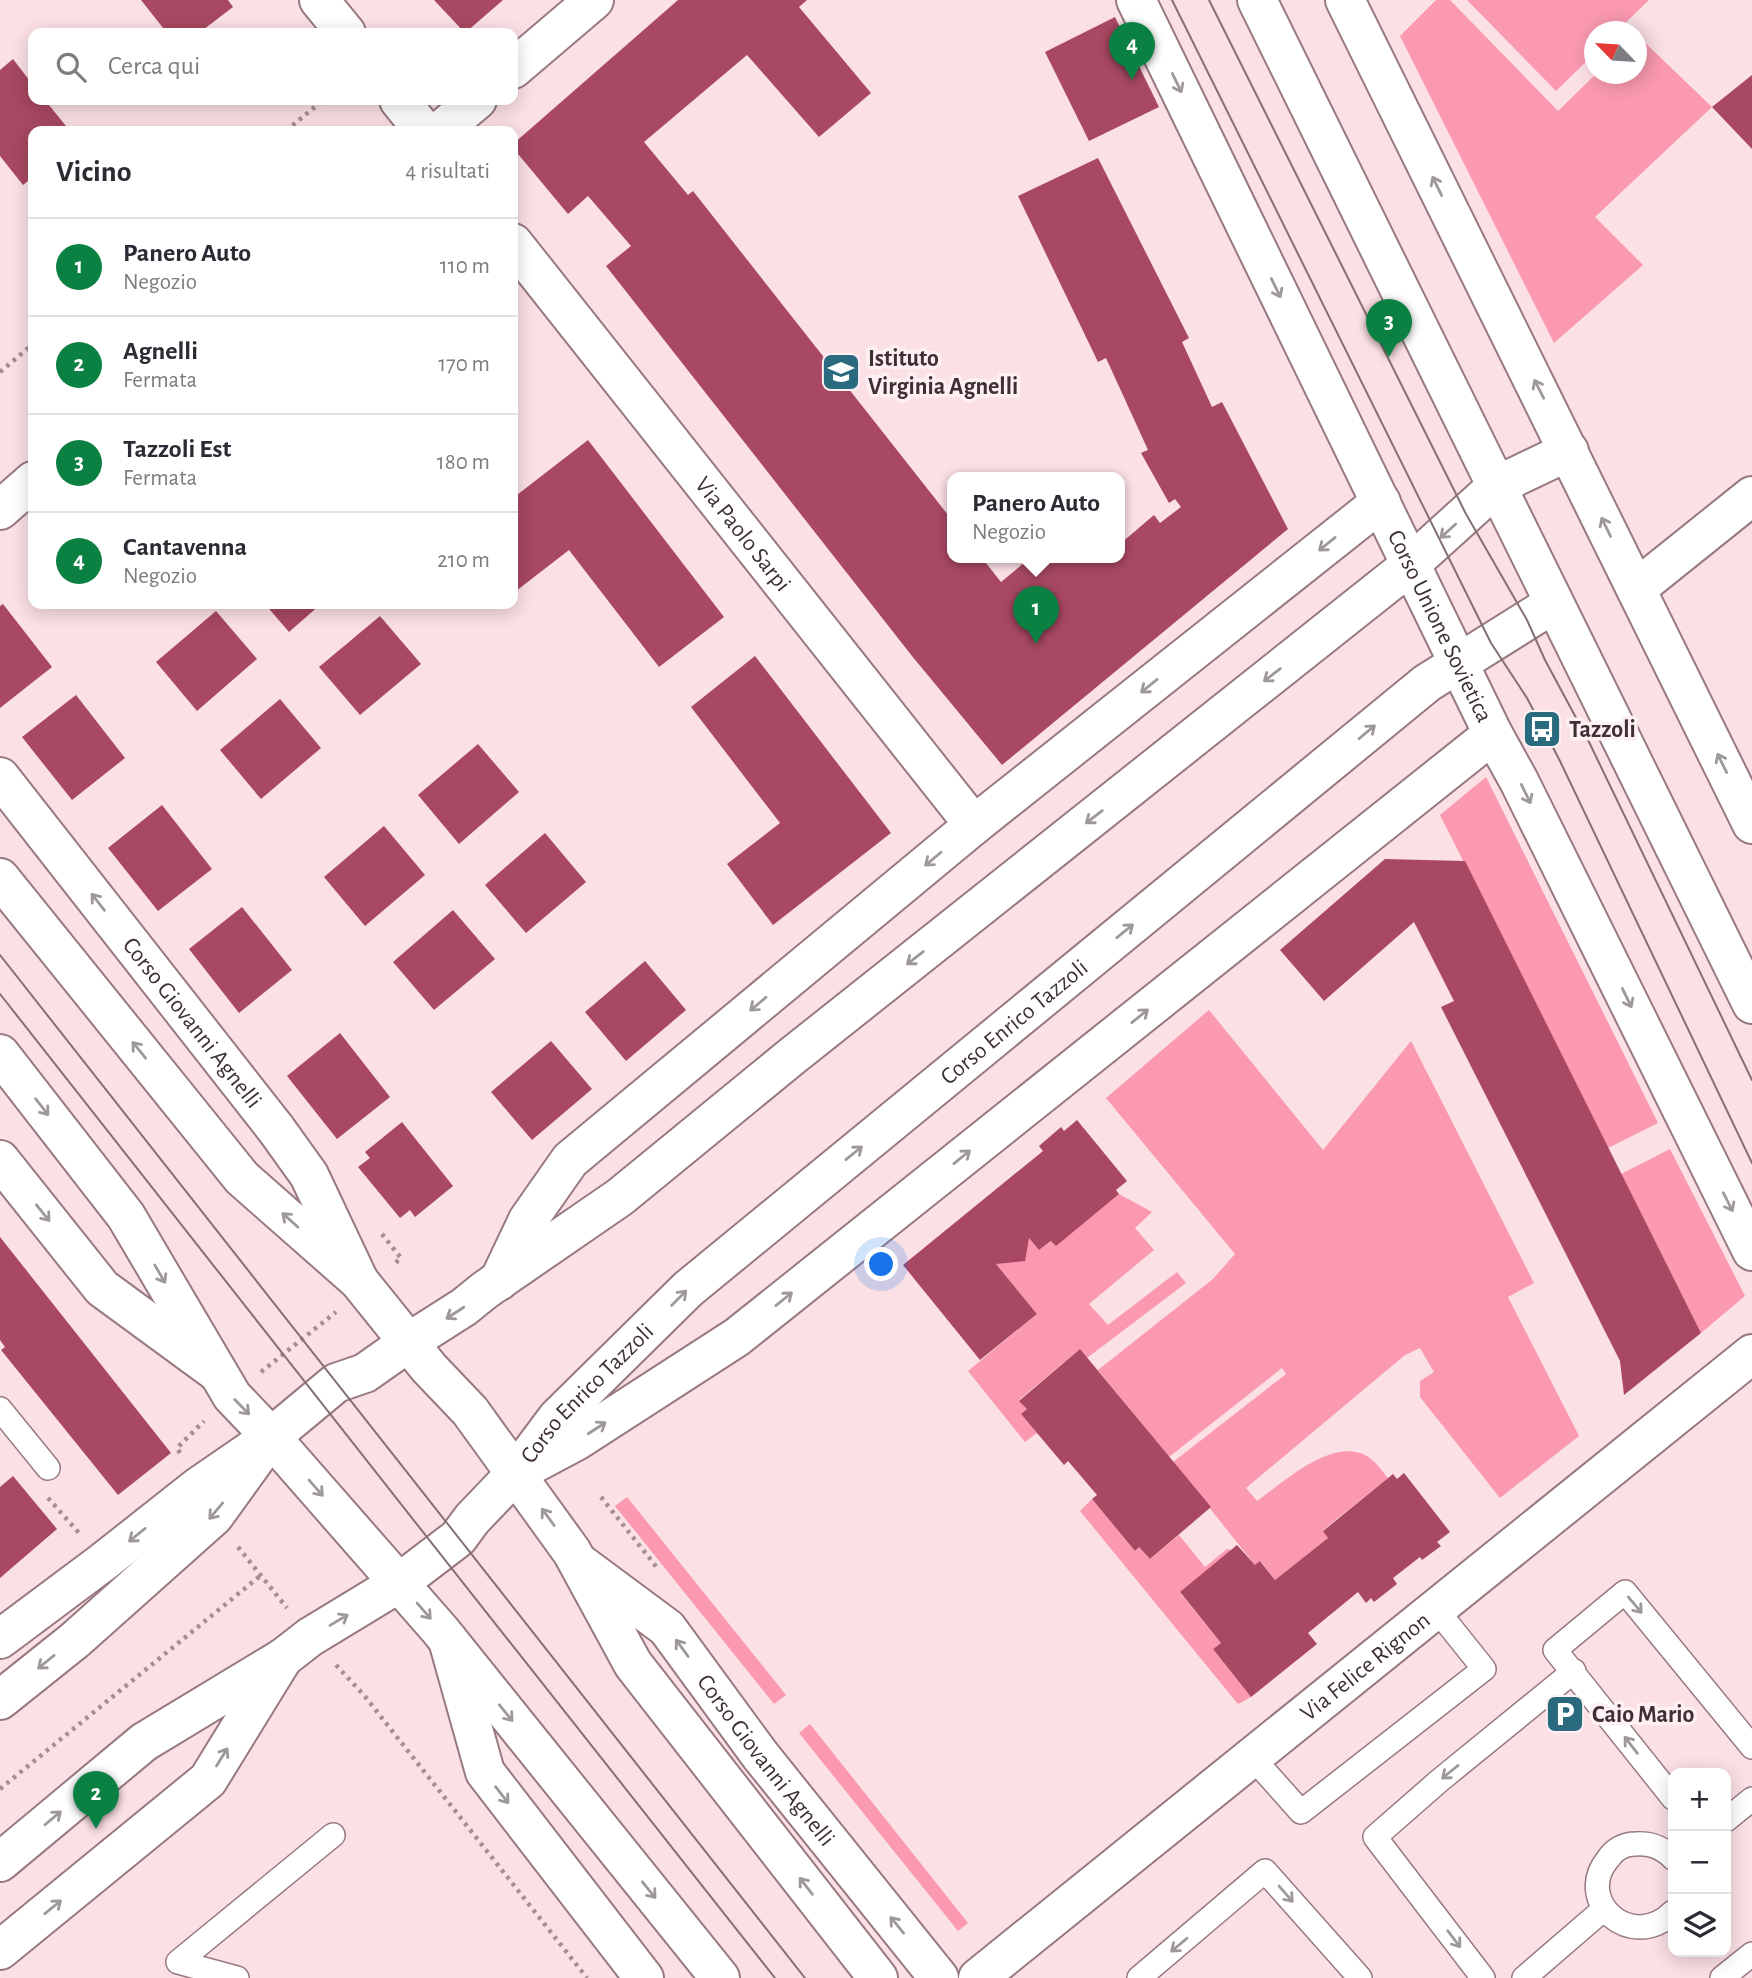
<!DOCTYPE html>
<html lang="it">
<head>
<meta charset="utf-8">
<style>
	body { margin:0; font-family:"Alegreya Sans",sans-serif; background:#f2f2f3; color:#2b2b33 }
	.controls { position:absolute; right:21px; bottom:21px; display:grid; overflow:hidden; border-radius:14px; box-shadow:0 4px 18px #0003 }
	.controls button { width:63px; height:63px; display:grid; place-items:center; padding:0; border:0; border-bottom:2px solid #e1e1e2; background:#fff; color:#2b2b33; font:35px sans-serif }
	.compass { position:absolute; left:1584px; top:21px; width:63px; height:63px; border-radius:50%; background:#fff; box-shadow:0 4px 18px #0003; rotate:295deg }
	.you { position:absolute; left:882px; top:1265px; width:24px; height:24px; margin:-18px; border:5px solid #fff; border-radius:50%; background:#1a73e8; box-shadow:0 0 0 10px #1a73e833 }
	.badge { display:grid; place-items:center; width:46px; height:46px; border-radius:50%; background:#0b8043; color:#fff; font-size:23px; font-weight:700 }
	.pin { position:absolute; translate:-50% -58px; filter:drop-shadow(0 2px 4px #0008) }
	.pin::after { content:''; position:absolute; top:37px; width:24px; height:21px; background:inherit; clip-path:polygon(0 0,100% 0,50% 100%) }
	.popup { position:absolute; left:947px; top:472px; width:178px; height:91px; box-sizing:border-box; display:grid; place-content:center; border-radius:14px; background:#fff; filter:drop-shadow(0 2px 5px #0005); font-size:23px; white-space:nowrap; color:#7c7c81 }
	.popup b { font-size:26px; color:#2b2b33 }
	.popup::after { content:''; position:absolute; left:50%; top:100%; margin-left:-14px; border:14px solid transparent; border-top-color:#fff }
	.list { margin:0; padding:0; list-style:none }
	h2 { display:flex; justify-content:space-between; align-items:center; height:91px; margin:0; padding:0 28px; font-size:30px }
	h2 small { font-size:23px; font-weight:400; color:#7c7c81 }
	.list li { display:grid; grid-template-columns:46px 1fr auto; gap:21px; align-items:center; box-sizing:border-box; height:98px; padding:0 28px; border-top:2px solid #e1e1e2 }
	.list b { display:block; font-size:26px; white-space:nowrap }
	.list p { margin:0; font-size:23px; white-space:nowrap; color:#7c7c81 }
	.list em { font-size:23px; font-style:normal; color:#7c7c81 }
	.icon { flex:none; width:38px; height:38px; fill:none; stroke:currentColor; stroke-width:2; stroke-linecap:round; stroke-linejoin:round }
	.map { position:relative; flex:none; width:1752px; height:1978px; overflow:hidden }
	.search { position:absolute; background:#fff; box-shadow:0 4px 18px #0003; left:28px; top:28px; width:490px; height:77px; display:flex; align-items:center; gap:18px; box-sizing:border-box; padding:0 24px; border-radius:14px; color:#7c7c81; font-size:26px }
	.panel { position:absolute; background:#fff; box-shadow:0 4px 18px #0003; left:28px; top:126px; width:490px; height:483px; border-radius:14px }
	.map>svg:first-child { display:block }
</style>
</head>
<body>
<div class="map">
<svg width="1752" height="1978" viewBox="0 0 1752 1978">
	<rect width="100%" height="100%" fill="#fbe0e5"/>
	<path fill="#fa99af" d="M1436,0H1450L1558,111L1596,74H1636L1637,35L1712,107L1595,217L1643,265L1554,343L1400,36Z
		M1467,0H1649L1617,31L1594,32V54L1556,91Z
		M1486,777L1658,1123L1608,1148L1440,815Z
		M1209,1010L1323,1150L1411,1041L1534,1283L1508,1297L1579,1436L1500,1498L1420,1397V1381L1434,1372L1420,1348L1405,1355L1246,1488L1257,1501C1283,1483 1330,1438 1365,1455C1374,1459 1381,1470 1388,1478L1323,1530L1328,1538L1275,1580L1261,1561L1255,1565L1173,1462L1286,1374L1282,1368L1169,1457L1098,1370L1213,1279L1235,1254L1106,1098Z
		M1670,1149L1745,1296L1701,1333L1621,1174Z
		M1119,1194L1152,1212L1135,1228L1154,1250L1089,1304L1108,1325L1177,1272L1186,1283L1087,1358L1080,1349L1019,1400L1027,1409L1021,1414L1037,1433L1025,1442L968,1371L1037,1314L996,1264L1029,1238L1039,1250Z
		M627,1497L786,1695L774,1704L615,1506Z
		M1092,1499L1135,1551L1139,1547L1150,1559L1179,1535L1205,1567L1227,1549L1232,1550L1180,1593L1221,1643L1213,1649L1251,1697L1238,1704L1080,1511Z
		M810,1724L968,1923L958,1931L799,1733Z"/>
	<path fill="#a84862" d="M141,0H228L233,7L199,33H167Z
		M434,0H503L465,33Z
		M678,0H807L799,7L871,93L819,137L747,55L644,142L688,195L693,191L952,520V558H982L1001,582L1030,558H1100L1101,560L1104,558H1120V544L1154,515L1160,523L1181,507L1175,499L1169,503L1141,453L1148,450L1106,358L1098,362L1018,196L1098,158L1189,338L1182,342L1212,407L1222,402L1288,529L1002,765L912,656L606,266L631,246L588,196L568,214L513,148V144Z
		M1115,17L1159,107L1089,141L1045,52Z
		M13,59L33,85V100H45L70,131H33V177L23,185L0,156V70Z
		M1752,75V149L1712,107Z
		M588,440L724,617L659,667L569,550L516,591L513,588V498Z
		M3,604L52,667L0,708V606Z
		M265,604H321L289,632Z
		M216,611L257,659L197,711L156,662Z
		M380,616L421,664L360,715L319,667Z
		M755,656L891,833L773,925L727,864L780,823L691,707Z
		M76,695L125,758L72,800L22,737Z
		M280,699L321,748L261,799L220,750Z
		M478,744L519,792L459,844L418,795Z
		M162,805L212,869L158,911L108,848Z
		M384,826L425,875L365,926L324,877Z
		M545,833L586,882L526,933L485,885Z
		M1385,859L1465,861L1701,1333L1624,1395L1620,1361L1441,1007L1454,1001L1414,922L1324,1001L1280,950Z
		M242,907L292,970L239,1013L189,949Z
		M453,910L495,959L434,1010L393,962Z
		M645,961L686,1010L626,1061L585,1012Z
		M340,1033L390,1097L337,1139L287,1076Z
		M551,1041L592,1089L532,1140L491,1092Z
		M1077,1120L1127,1181L1116,1190L1119,1194L1056,1246L1051,1241L1039,1250L1029,1238L1025,1261L996,1264L1037,1314L980,1360L903,1265L1043,1151L1039,1146L1061,1127L1064,1131Z
		M402,1122L453,1186L415,1217L410,1210L400,1218L358,1167L370,1158L365,1152Z
		M0,1237L171,1453L118,1495L1,1350L5,1347L0,1340Z
		M1080,1349L1211,1507L1150,1559L1139,1547L1135,1551L1092,1499L1097,1495L1068,1461L1064,1465L1021,1414L1027,1409L1019,1401Z
		M1404,1473L1450,1532L1437,1542L1441,1546L1422,1560L1420,1557L1393,1578L1397,1584L1374,1602L1371,1598L1366,1603L1358,1592L1308,1633L1317,1644L1251,1697L1213,1649L1221,1643L1180,1592L1237,1545L1255,1565L1260,1561L1275,1580L1328,1538L1323,1531L1393,1474L1397,1479Z
		M13,1476L57,1529L0,1578V1487Z"/>
	<g fill="none" stroke-linecap="round" stroke-linejoin="round">
		<g stroke="#97797f" stroke-width="26">
			<path id="lane" d="M0,1409L48,1468
				M1252,1757L1301,1812L1484,1669L1436,1609
				M1673,1798L1555,1650L1625,1592L1752,1747
				M1726,1820L1752,1799
				M1673,1858C1662,1847 1651,1843 1635,1844C1624,1844 1614,1850 1608,1859C1573,1901 1632,1953 1673,1912
				M237,1978L178,1962L333,1835
				M1139,1978L1265,1871L1360,1978
				M1483,1978L1375,1837L1439,1781L1574,1671
				M1524,1978L1604,1909
				M1722,1978L1752,1954"/>
		</g>
		<g stroke="#97797f" stroke-width="42">
			<g id="street">
				<path d="M319,0L346,33"/>
				<path id="s1" d="M1136,0L1493,734L1519,781L1752,1251"/>
				<path d="M1345,0L1752,824"/>
				<path d="M513,69L594,0"/>
				<path d="M399,100L424,131"/>
				<path d="M440,131L477,100"/>
				<path id="s2" d="M513,243L974,825"/>
				<path d="M1498,485L1569,451"/>
				<path d="M0,510L33,481"/>
				<path d="M1636,589L1752,496"/>
				<path id="s3" d="M0,777L276,1129L309,1175L359,1281"/>
				<path d="M0,1160L102,1288L218,1373"/>
				<path d="M499,1281L528,1220L570,1160L974,825L1381,502"/>
				<path d="M516,1473L576,1441L737,1337L1493,734"/>
				<path id="s4" d="M578,1562L667,1628L760,1755L939,1978"/>
				<path d="M0,1639L103,1562L198,1487L269,1438"/>
				<path d="M448,1640L485,1772L644,1978"/>
				<path d="M0,1950L208,1780L283,1658"/>
				<path id="s5" d="M978,1978L1752,1354"/>
			</g>
		</g>
		<g stroke="#97797f" stroke-width="42">
			<g id="secondary">
				<path d="M1257,0C1423,334 1586,670 1752,1004"/>
				<path d="M409,1342L464,1307L485,1290L620,1197L791,1057L1403,571L1498,485"/>
				<path id="s6" d="M516,1473L557,1418L688,1289L1427,683L1553,604"/>
				<path d="M0,1700L75,1640L214,1516L271,1437"/>
				<path d="M0,1862L144,1742L283,1658L310,1637L399,1583"/>
			</g>
		</g>
		<g stroke="#97797f" stroke-width="42">
			<path id="primary" d="M0,878L242,1178L359,1281L429,1368L470,1411L572,1552L633,1664L878,1978
				M0,1054L126,1216L232,1396L271,1437L440,1630L720,1978
				M271,1437L336,1383L365,1373L409,1342
				M399,1583L458,1538L472,1519L516,1473"/>
		</g>
		<path stroke="#a48f93" stroke-width="4.5" stroke-dasharray="3.5 5" stroke-linecap="butt" d="M286,131L323,100
			M0,372L33,344
			M382,1234L401,1258L394,1264
			M261,1372L336,1312
			M180,1453L177,1448L204,1421
			M601,1497L659,1570
			M48,1498L79,1533
			M238,1547L287,1608
			M336,1665L363,1694L587,1978
			M0,1789L260,1576"/>
		<use href="#lane" stroke="#fff" stroke-width="23"/>
		<use href="#street" stroke="#fff" stroke-width="38"/>
		<use href="#secondary" stroke="#fff" stroke-width="38"/>
		<use href="#primary" stroke="#fff" stroke-width="38"/>
		<path stroke="#837174" stroke-width="2" d="M1172,0L1491,643L1527,698L1559,759L1752,1163
			M1209,0L1466,514L1527,620L1545,660L1589,742L1752,1080
			M0,955L805,1978
			M0,994C259,1322 515,1651 775,1978"/>
	</g>
	<defs><path id="oneway-shaft" d="M-6 0H5M1.5-3L5.5 0L1.5 3" fill="none" stroke-width="1.6" stroke-linecap="round" stroke-linejoin="round" transform="scale(1.75)"/></defs>
	<g stroke="#9e9899">
		<use href="#oneway-shaft" transform="translate(1177 83) rotate(64)"/>
		<use href="#oneway-shaft" transform="translate(1437 186) rotate(-116)"/>
		<use href="#oneway-shaft" transform="translate(1276 288) rotate(64)"/>
		<use href="#oneway-shaft" transform="translate(1539 389) rotate(-117)"/>
		<use href="#oneway-shaft" transform="translate(1606 527) rotate(-116)"/>
		<use href="#oneway-shaft" transform="translate(1448 531) rotate(138)"/>
		<use href="#oneway-shaft" transform="translate(1327 544) rotate(141)"/>
		<use href="#oneway-shaft" transform="translate(1272 675) rotate(142)"/>
		<use href="#oneway-shaft" transform="translate(1149 686) rotate(141)"/>
		<use href="#oneway-shaft" transform="translate(1367 732) rotate(-40)"/>
		<use href="#oneway-shaft" transform="translate(1722 763) rotate(-116)"/>
		<use href="#oneway-shaft" transform="translate(1526 794) rotate(64)"/>
		<use href="#oneway-shaft" transform="translate(1094 817) rotate(142)"/>
		<use href="#oneway-shaft" transform="translate(933 859) rotate(140)"/>
		<use href="#oneway-shaft" transform="translate(98 902) rotate(-128)"/>
		<use href="#oneway-shaft" transform="translate(1125 931) rotate(-39)"/>
		<use href="#oneway-shaft" transform="translate(915 958) rotate(142)"/>
		<use href="#oneway-shaft" transform="translate(1627 998) rotate(64)"/>
		<use href="#oneway-shaft" transform="translate(758 1004) rotate(140)"/>
		<use href="#oneway-shaft" transform="translate(1140 1016) rotate(-39)"/>
		<use href="#oneway-shaft" transform="translate(139 1050) rotate(-129)"/>
		<use href="#oneway-shaft" transform="translate(42 1107) rotate(52)"/>
		<use href="#oneway-shaft" transform="translate(854 1153) rotate(-39)"/>
		<use href="#oneway-shaft" transform="translate(962 1157) rotate(-39)"/>
		<use href="#oneway-shaft" transform="translate(1728 1202) rotate(63)"/>
		<use href="#oneway-shaft" transform="translate(43 1213) rotate(51)"/>
		<use href="#oneway-shaft" transform="translate(290 1220) rotate(-138)"/>
		<use href="#oneway-shaft" transform="translate(160 1274) rotate(60)"/>
		<use href="#oneway-shaft" transform="translate(679 1298) rotate(-45)"/>
		<use href="#oneway-shaft" transform="translate(784 1299) rotate(-39)"/>
		<use href="#oneway-shaft" transform="translate(455 1313) rotate(147)"/>
		<use href="#oneway-shaft" transform="translate(242 1407) rotate(46)"/>
		<use href="#oneway-shaft" transform="translate(597 1428) rotate(-33)"/>
		<use href="#oneway-shaft" transform="translate(316 1488) rotate(49)"/>
		<use href="#oneway-shaft" transform="translate(216 1511) rotate(130)"/>
		<use href="#oneway-shaft" transform="translate(548 1517) rotate(-126)"/>
		<use href="#oneway-shaft" transform="translate(137 1535) rotate(141)"/>
		<use href="#oneway-shaft" transform="translate(1635 1605) rotate(50)"/>
		<use href="#oneway-shaft" transform="translate(424 1611) rotate(49)"/>
		<use href="#oneway-shaft" transform="translate(339 1620) rotate(-31)"/>
		<use href="#oneway-shaft" transform="translate(682 1648) rotate(-126)"/>
		<use href="#oneway-shaft" transform="translate(46 1662) rotate(141)"/>
		<use href="#oneway-shaft" transform="translate(506 1713) rotate(51)"/>
		<use href="#oneway-shaft" transform="translate(1631 1745) rotate(-128)"/>
		<use href="#oneway-shaft" transform="translate(222 1757) rotate(-58)"/>
		<use href="#oneway-shaft" transform="translate(1450 1772) rotate(141)"/>
		<use href="#oneway-shaft" transform="translate(502 1795) rotate(52)"/>
		<use href="#oneway-shaft" transform="translate(53 1818) rotate(-40)"/>
		<use href="#oneway-shaft" transform="translate(806 1886) rotate(-128)"/>
		<use href="#oneway-shaft" transform="translate(649 1890) rotate(51)"/>
		<use href="#oneway-shaft" transform="translate(1286 1894) rotate(49)"/>
		<use href="#oneway-shaft" transform="translate(53 1907) rotate(-39)"/>
		<use href="#oneway-shaft" transform="translate(897 1925) rotate(-129)"/>
		<use href="#oneway-shaft" transform="translate(1454 1939) rotate(53)"/>
		<use href="#oneway-shaft" transform="translate(1179 1945) rotate(140)"/>
	</g>
	<defs>
		<g id="school-square" transform="scale(2.0125)"><rect x="-9" y="-9" width="18" height="18" rx="4" fill="#2a6a7e" stroke="#fff1f3"/><path d="M0-5L7-2L0 1L-7-2ZM-4 1L0 2.5L4 1V4Q0 6-4 4Z" fill="#fff"/></g>
		<g id="bus-square" transform="scale(2.0125)"><rect x="-9" y="-9" width="18" height="18" rx="4" fill="#2a6a7e" stroke="#fff1f3"/><path d="M-5-6H5V4H4V6H2V4H-2V6H-4V4H-5ZM-3.5-4V0h7V-4ZM-3.5 1.2v1.5H-2V1.2ZM2 1.2v1.5H3.5V1.2Z" fill="#fff"/></g>
		<g id="parking-square" transform="scale(2.0125)"><rect x="-9" y="-9" width="18" height="18" rx="4" fill="#2a6a7e" stroke="#fff1f3"/><path d="M-3.5-5.5H1a3.5 3.5 0 0 1 0 7H-1V5.5H-3.5ZM-1-3.4V-.6H.8a1.4 1.4 0 0 0 0-2.8Z" fill="#fff"/></g>
	</defs>
	<g fill-rule="evenodd">
		<use href="#school-square" x="841" y="372"/>
		<use href="#bus-square" x="1542" y="729"/>
		<use href="#parking-square" x="1565" y="1714"/>
	</g>
	<g text-anchor="middle" stroke-width="7" stroke-linejoin="round" paint-order="stroke">
		<g font-size="24" font-weight="bold" fill="#3e3133" stroke="#fff1f3" text-anchor="start">
			<text x="868" y="366">Istituto<tspan x="868" dy="28">Virginia Agnelli</tspan></text>
			<text x="1569" y="737">Tazzoli</text>
			<text x="1592" y="1722">Caio Mario</text>
		</g>
		<g font-size="24" fill="#3e3133" stroke="#fff1f3">
			<text dy="8" stroke="none"><textPath href="#s2" startOffset="371">Via Paolo Sarpi</textPath></text>
			<text dy="8" stroke="none"><textPath href="#s1" startOffset="696">Corso Unione Sovietica</textPath></text>
			<text dy="8" stroke="none"><textPath href="#s3" startOffset="312">Corso Giovanni Agnelli</textPath></text>
			<text dy="8" stroke="none"><textPath href="#s6" startOffset="674">Corso Enrico Tazzoli</textPath></text>
			<text dy="8" stroke="none"><textPath href="#s6" startOffset="107">Corso Enrico Tazzoli</textPath></text>
			<text dy="8" stroke="none"><textPath href="#s5" startOffset="497">Via Felice Rignon</textPath></text>
			<text dy="8" stroke="none"><textPath href="#s4" startOffset="276">Corso Giovanni Agnelli</textPath></text>
		</g>
	</g>
</svg>
<div class="controls">
<button>+</button>
<button>−</button>
<button><svg class="icon" aria-label="layers" viewBox="0 0 24 24"><path d="M12 4l9 5-9 5-9-5zM3 14l9 5 9-5"/></svg></button>
</div>
<svg class="compass" viewBox="-18 -18 36 36"><path d="M0-13l5 13h-10z" fill="#e53935"/><path d="M0 13l5-13h-10z" fill="#7c7c81"/></svg>
<div class="you"></div>
<div class="pin badge" style="left:1036px;top:644px">1</div>
<div class="popup"><b>Panero Auto</b>Negozio</div>
<div class="pin badge" style="left:96px;top:1829px">2</div>
<div class="pin badge" style="left:1389px;top:357px">3</div>
<div class="pin badge" style="left:1132px;top:80px">4</div>
<div class="search"><svg class="icon" aria-label="search" viewBox="0 0 24 24"><circle cx="10" cy="10" r="6"/><path d="M15 15l6 6"/></svg>Cerca qui</div>
<section class="panel">
<h2>Vicino<small>4 risultati</small></h2>
<ul class="list">
<li><span class="badge">1</span><div><b>Panero Auto</b><p>Negozio</p></div><em>110 m</em></li>
<li><span class="badge">2</span><div><b>Agnelli</b><p>Fermata</p></div><em>170 m</em></li>
<li><span class="badge">3</span><div><b>Tazzoli Est</b><p>Fermata</p></div><em>180 m</em></li>
<li><span class="badge">4</span><div><b>Cantavenna</b><p>Negozio</p></div><em>210 m</em></li>
</ul>
</section>
</div>
</body>
</html>
